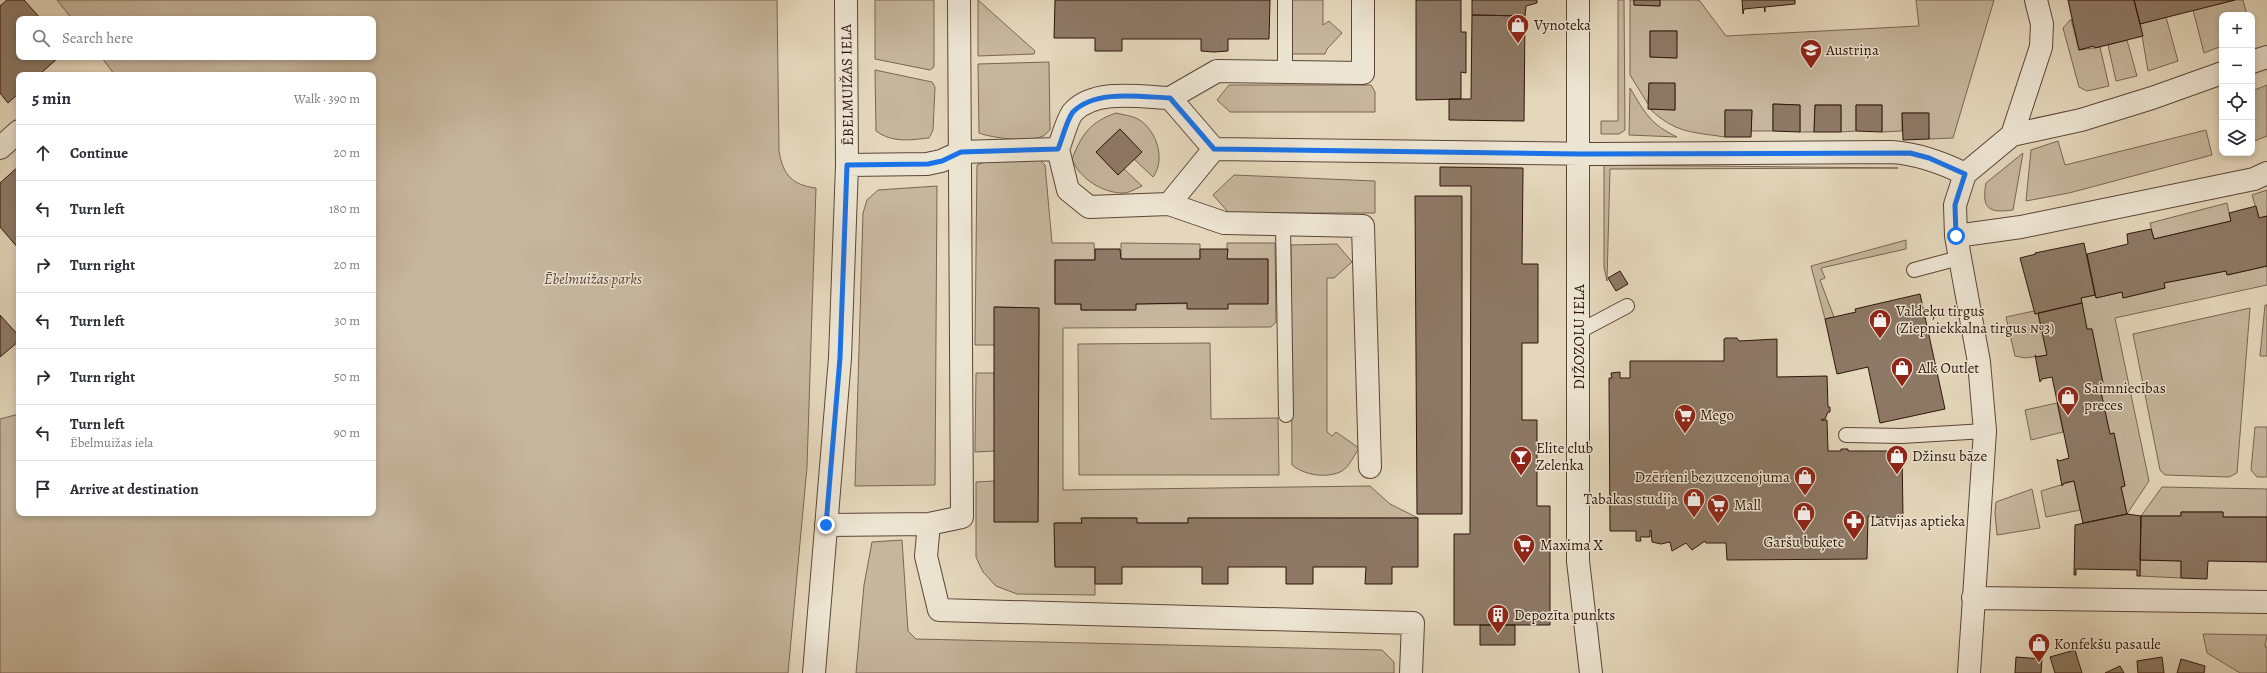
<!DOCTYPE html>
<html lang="en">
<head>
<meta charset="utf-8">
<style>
	body { margin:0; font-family:Alegreya,serif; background:#f7f7f7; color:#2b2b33 }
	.controls { position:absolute; right:12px; top:12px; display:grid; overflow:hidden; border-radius:8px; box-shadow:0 2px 6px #0003 }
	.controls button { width:36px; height:36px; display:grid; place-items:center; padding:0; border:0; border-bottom:1px solid #e1e1e2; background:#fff; color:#2b2b33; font:20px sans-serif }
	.stop { position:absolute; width:12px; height:12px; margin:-9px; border:3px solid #1a73e8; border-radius:50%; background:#fff }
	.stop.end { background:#1a73e8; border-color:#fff; box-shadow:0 1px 4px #0008 }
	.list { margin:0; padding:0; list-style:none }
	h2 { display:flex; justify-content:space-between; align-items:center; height:52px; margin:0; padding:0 16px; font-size:17px }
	h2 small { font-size:13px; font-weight:400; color:#7c7c81 }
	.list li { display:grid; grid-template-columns:26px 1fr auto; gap:12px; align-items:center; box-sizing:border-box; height:56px; padding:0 16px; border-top:1px solid #e1e1e2 }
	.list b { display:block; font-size:15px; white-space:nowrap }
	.list p { margin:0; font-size:13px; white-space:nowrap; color:#7c7c81 }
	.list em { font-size:13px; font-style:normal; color:#7c7c81 }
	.icon { flex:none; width:22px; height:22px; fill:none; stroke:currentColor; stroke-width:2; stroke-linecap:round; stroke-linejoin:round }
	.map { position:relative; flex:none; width:2267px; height:673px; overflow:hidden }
	.search { position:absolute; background:#fff; box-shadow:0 2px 6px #0003; left:16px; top:16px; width:360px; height:44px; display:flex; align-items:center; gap:10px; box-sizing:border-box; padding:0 14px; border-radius:8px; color:#7c7c81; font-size:15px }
	.panel { position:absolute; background:#fff; box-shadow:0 2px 6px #0003; left:16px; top:72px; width:360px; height:444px; border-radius:8px }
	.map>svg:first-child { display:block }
</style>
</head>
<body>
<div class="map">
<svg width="2267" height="673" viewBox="0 0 2267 673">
	<rect width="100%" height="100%" fill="#e4d7bb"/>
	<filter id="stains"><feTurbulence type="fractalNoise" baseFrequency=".005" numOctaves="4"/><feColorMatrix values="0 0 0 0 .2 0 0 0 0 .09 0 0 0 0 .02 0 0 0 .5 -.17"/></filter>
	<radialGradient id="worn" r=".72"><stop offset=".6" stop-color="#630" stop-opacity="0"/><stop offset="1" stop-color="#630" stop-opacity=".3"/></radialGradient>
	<path fill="#c5b69d" stroke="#7a6553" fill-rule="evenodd" d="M57,0H777L779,151C783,175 792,185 816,188L807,467L788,673H0V419L19,414V513H373V75H115L101,57H373V19H72Z
		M875,0H934V67L930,70L875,59Z
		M978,0L1035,51L1034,54L978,56Z
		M1287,0H1323V25L1329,21L1342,33L1327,49L1325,54H1291Z
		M1618,0H1624L1625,130L1619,134H1601V121H1618Z
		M1630,0H1634V5L1660,6V0H1699L1726,36L1919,26L1916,0H1994L1953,138L1929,139L1928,113H1902V131L1882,132V105H1856V131L1841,132V105H1815L1814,132H1800V105L1773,104V131H1751L1752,111L1725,110V137C1692,132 1675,133 1650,109L1675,110V84L1649,83L1648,104L1630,75ZM1650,31H1677L1676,58L1650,57Z
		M2235,0H2243L2247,15H2222V46L2204,53L2193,10Z
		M2166,17L2178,61L2148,71L2140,24Z
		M2071,19L2079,50L2100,47L2109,86L2087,91L2079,87L2063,28Z
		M2127,40L2137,76L2116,81L2108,45Z
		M1049,62L1050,130C1048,131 1046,135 1043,136C1030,143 992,138 979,133L978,64Z
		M875,70L932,82L935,87L933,130L929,138C910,140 892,143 876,131Z
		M1229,85H1371L1375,92V112H1230L1217,100Z
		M2267,85V136L2252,142V91Z
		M1630,88C1645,113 1650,124 1677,137L1629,135Z
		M1116,113C1124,115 1132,116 1138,119C1157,130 1166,160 1153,177L1134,159L1141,152L1120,129L1096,152L1118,175L1124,169L1142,186C1137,188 1131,192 1125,193C1103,194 1079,178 1072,159C1082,134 1090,122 1116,113Z
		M2206,130L2212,155L2069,193L2026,201L2031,150L2058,141L2065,165Z
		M2023,153L2013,210C1990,213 1981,210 1986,183Z
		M1040,160L1045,165L1052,243H1094L1095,260H1055V304H1081V310H1135L1136,304L1268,303V259H1227V243H1275L1276,322L1271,327L1063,328V490L1370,486L1390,504L1418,518H1188V523H1137L1136,518H1082V523H1055V566L1095,567V595L1017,594L996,586L983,572L976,557V482L994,481L1038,522L1039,308L995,307V345H975L977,165L986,161Z
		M1604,165H1605L1898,168L1610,169L1607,281L1604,267Z
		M1234,175L1375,181V213H1229L1213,195Z
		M937,186L935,485L855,486L863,213L867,200L878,190Z
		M2267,190V216L2259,218L2252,195Z
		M2227,203L2231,221L2154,239L2150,223Z
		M1906,240V249L1821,268L1825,278L1820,280L1834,317L1825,319L1811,266Z
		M1121,243L1200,244V259H1121Z
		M1337,244L1352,262L1334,278H1327V432L1332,436L1336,432L1359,448C1355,454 1349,467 1342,471C1327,479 1304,475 1292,465L1291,245Z
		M2267,266V285L2115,318L2149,481L2127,514L2121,487L2125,486L2114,433L2110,434L2099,383H2103L2092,329H2087L2081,298L2095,295L2096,298L2122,292L2123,298L2165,288L2164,283L2226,271L2228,275Z
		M2265,305H2267V356H2260Z
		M2250,308L2237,473L2229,477L2165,475L2160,470L2133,334Z
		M2034,311L2035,314L2038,313L2047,355L2025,358L2015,356L2006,317Z
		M1210,343L1211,419L1278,418L1279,475H1079L1078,344Z
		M976,373H994L995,451L975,452Z
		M2057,403L2063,432L2031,440L2025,410Z
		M2255,427H2267V477H2257L2251,470Z
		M2074,481L2080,510L2046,517L2041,491Z
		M2162,487L2267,489V517H2223V512H2181V516H2141Z
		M2032,489L2040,528L1997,535L1995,513L1996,502Z
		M902,540L908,631L916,639L1382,650L1394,662V673H856L864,585L872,542Z
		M2140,560L2181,561V578L2140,576Z
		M2203,634L2267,635L2265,647H2267V673H2240L2207,653Z"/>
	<path fill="#8d7966" stroke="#2f1409" d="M7,0H24L41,19H19V57H59L39,75H19V93L8,103L0,93V6Z
		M1055,0H1270L1269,39H1228V51L1214,52L1201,51V39H1122V51H1095V38H1054Z
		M1416,0H1461V32H1466V73L1461,72V99L1416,100Z
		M1472,0H1537V3L1526,6L1525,16L1472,15Z
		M1634,0H1660V6L1634,5Z
		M1742,0H1795V4L1765,7V12L1764,7L1744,9L1743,14Z
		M2068,0H2134L2143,36L2095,48L2094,46L2079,50Z
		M2134,0H2235L2140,24Z
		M1472,15L1525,16L1524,121L1449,120V99H1471Z
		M1650,31H1677V58L1650,57Z
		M1649,83H1675V110L1648,109Z
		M1773,104L1800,105V132L1773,131Z
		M1815,105H1841V132H1814Z
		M1856,105H1882V132L1856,131Z
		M1725,110H1752L1751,137H1725Z
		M1902,113H1929V139L1903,140Z
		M1120,129L1142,152L1118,175L1096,152Z
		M19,166V249L0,227V183Z
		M1440,167L1523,168L1522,264H1538V343H1522V420H1537V506H1550V625H1454V534H1470L1471,186H1440Z
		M1415,196H1462V514H1417Z
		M2256,206L2259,218L2267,216V266L2227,275L2226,271L2164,283L2165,288L2123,298L2122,292L2096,298L2087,254L2128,244L2127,234L2151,229L2154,239L2231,221L2229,213Z
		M2084,243L2095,295L2081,298L2082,303L2035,314L2020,258L2036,254L2035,253Z
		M1095,249H1120L1121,259H1200V249H1228L1227,259H1268V304H1228V309H1187V303L1136,304V310H1081V304H1055V260H1095Z
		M1620,271L1628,284L1616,291L1608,278Z
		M1920,294L1945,409L1880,423L1868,367L1837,374L1825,319L1856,312L1855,309Z
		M2082,303L2087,329H2092L2103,383H2099L2110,434L2114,433L2125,486L2121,487L2127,514L2083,523L2074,481L2064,483L2062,486L2057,459L2059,461L2069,458L2052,377L2042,379L2040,382L2035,355L2037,357L2047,355L2038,313Z
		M994,307L1039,308L1038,522H994Z
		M0,315L19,336V341L0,357Z
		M1726,338H1737L1739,341L1777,339V377L1827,376L1828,407H1830V412H1828L1825,419L1821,420H1827L1828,451H1841V449H1848V451H1902L1903,517L1883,518L1868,516L1867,559L1727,560L1726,543H1706L1705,541L1692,550L1686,543L1672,551L1670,542L1661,544L1652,542L1651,530H1650V537H1640L1641,541H1636V531H1610L1609,378H1612L1611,373L1620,372V378H1630V361H1724V339Z
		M2181,512H2223V517H2267V562L2208,561L2207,579L2181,578V561L2140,560L2141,516H2181Z
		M2127,514L2141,516L2140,576H2137V570L2076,569V575H2074L2075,525Z
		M1081,518H1137V523H1188V518H1418V567H1392V584H1365L1366,567H1313V584H1286V567H1228V584H1202V567H1122V584H1095V567H1055L1054,523H1082Z
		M1480,625H1515V645H1480Z
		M2075,650L2082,673H2055L2050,657Z
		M2016,657L2042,659L2041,673H2015Z
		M2162,657L2164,673H2138L2137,661Z
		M2181,659L2205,666L2204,673H2177Z
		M2120,666L2124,673H2105Z"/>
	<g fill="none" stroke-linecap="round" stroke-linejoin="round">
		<g stroke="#5c4536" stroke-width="16">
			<path id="service" d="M1285,0V72
				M1283,225L1286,415
				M1914,270L1959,258
				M1578,332L1627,306
				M1846,435L1902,436L1985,431"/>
		</g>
		<g stroke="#5c4536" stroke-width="24">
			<path id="minor" d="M959,0L962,517L929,524L926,556L939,610L1413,623L1411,673
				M1578,0V561L1591,673
				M2252,62L2267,57
				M1170,98L1217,71L1363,73V0
				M2012,135L2041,47L2042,24L2036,0
				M0,148L19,131
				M1058,149L1068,190L1089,207L1169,204L1214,149
				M847,165L927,164L941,161L961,152L1058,149C1062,140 1067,119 1073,112C1095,88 1142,97 1170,98L1214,149L1600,154L1892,152C1919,154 1941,162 1965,174
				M1169,204L1224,223L1363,226L1370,467
				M1956,236L2021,227L2254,179L2267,173
				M826,525L929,524
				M1973,598L2267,602
				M814,673L840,358L847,165L846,0
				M1969,673L1985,431L1979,362L1956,236L1955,205L1965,174L2012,135L2081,120L2152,98L2222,73"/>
		</g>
		<use href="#service" stroke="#ede5d3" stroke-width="14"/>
		<use href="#minor" stroke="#ede5d3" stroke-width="22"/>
	</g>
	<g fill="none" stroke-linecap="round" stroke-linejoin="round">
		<path stroke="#1a73e8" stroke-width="5" d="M826,525L840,358L847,165L928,164L942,161L961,152L1058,149C1062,140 1067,119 1073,112C1095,89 1142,97 1170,98L1214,149L1579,154L1910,153L1929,158L1965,174L1955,205L1956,236"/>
	</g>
	<defs>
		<g id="shop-pin" transform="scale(1.15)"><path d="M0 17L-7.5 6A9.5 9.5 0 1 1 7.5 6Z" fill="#8f2418" stroke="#ede5d3"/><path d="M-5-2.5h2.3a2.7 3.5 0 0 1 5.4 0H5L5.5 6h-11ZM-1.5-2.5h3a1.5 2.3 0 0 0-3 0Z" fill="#fff"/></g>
		<g id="school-pin" transform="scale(1.15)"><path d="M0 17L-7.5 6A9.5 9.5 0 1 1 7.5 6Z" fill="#8f2418" stroke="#ede5d3"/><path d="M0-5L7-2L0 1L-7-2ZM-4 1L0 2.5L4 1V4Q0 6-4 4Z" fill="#fff"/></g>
		<g id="supermarket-pin" transform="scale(1.15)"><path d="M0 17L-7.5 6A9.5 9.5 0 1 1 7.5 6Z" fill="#8f2418" stroke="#ede5d3"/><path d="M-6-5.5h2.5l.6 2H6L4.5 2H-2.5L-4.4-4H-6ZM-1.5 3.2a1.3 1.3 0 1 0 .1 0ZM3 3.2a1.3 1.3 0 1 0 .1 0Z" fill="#fff"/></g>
		<g id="bar-pin" transform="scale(1.15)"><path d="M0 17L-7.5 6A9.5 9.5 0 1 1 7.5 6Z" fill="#8f2418" stroke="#ede5d3"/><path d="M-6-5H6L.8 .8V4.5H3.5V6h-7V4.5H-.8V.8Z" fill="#fff"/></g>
		<g id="pharmacy-pin" transform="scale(1.15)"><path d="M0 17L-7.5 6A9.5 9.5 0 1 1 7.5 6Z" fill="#8f2418" stroke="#ede5d3"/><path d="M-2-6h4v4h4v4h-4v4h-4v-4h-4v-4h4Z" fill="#fff"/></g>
		<g id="building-pin" transform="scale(1.15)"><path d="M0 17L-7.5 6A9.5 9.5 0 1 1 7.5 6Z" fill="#8f2418" stroke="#ede5d3"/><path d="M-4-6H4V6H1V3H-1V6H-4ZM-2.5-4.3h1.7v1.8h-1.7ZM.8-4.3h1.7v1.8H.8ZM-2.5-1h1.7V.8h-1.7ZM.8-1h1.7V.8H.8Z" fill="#fff"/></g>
	</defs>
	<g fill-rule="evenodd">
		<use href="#shop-pin" x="1518" y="25"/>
		<use href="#school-pin" x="1811" y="50"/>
		<use href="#shop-pin" x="1880" y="320"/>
		<use href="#shop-pin" x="1902" y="368"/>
		<use href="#shop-pin" x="2068" y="397"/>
		<use href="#supermarket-pin" x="1685" y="415"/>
		<use href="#shop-pin" x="1897" y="456"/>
		<use href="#bar-pin" x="1521" y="457"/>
		<use href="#shop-pin" x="1805" y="477"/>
		<use href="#shop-pin" x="1694" y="499"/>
		<use href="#supermarket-pin" x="1718" y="505"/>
		<use href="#shop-pin" x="1804" y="513"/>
		<use href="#pharmacy-pin" x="1854" y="521"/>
		<use href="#supermarket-pin" x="1524" y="545"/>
		<use href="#building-pin" x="1498" y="615"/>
		<use href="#shop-pin" x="2039" y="644"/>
	</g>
	<g text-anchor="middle" stroke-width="3" stroke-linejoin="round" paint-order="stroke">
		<g font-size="15" fill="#2f1409" stroke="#ede5d3" text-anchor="start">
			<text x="1534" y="30">Vynoteka</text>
			<text x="1826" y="55">Austriņa</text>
			<text x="1896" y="316">Valdeķu tirgus<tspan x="1896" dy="17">(Ziepniekkalna tirgus №3)</tspan></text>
			<text x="1918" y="373">Alk Outlet</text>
			<text x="2084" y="393">Saimniecības<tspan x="2084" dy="17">preces</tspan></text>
			<text x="1700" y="420">Mego</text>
			<text x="1536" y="453">Elite club<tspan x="1536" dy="17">Zelenka</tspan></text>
			<text x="1912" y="461">Džinsu bāze</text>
			<text x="1790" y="482" text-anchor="end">Dzērieni bez uzcenojuma</text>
			<text x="1678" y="504" text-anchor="end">Tabakas studija</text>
			<text x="1734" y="510">Mall</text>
			<text x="1870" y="526">Latvijas aptieka</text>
			<text x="1804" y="547" text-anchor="middle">Garšu buķete</text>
			<text x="1540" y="550">Maxima X</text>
			<text x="1514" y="620">Depozīta punkts</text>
			<text x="2054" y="649">Konfekšu pasaule</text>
		</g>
		<g font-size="15" fill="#2f1409" stroke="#ede5d3">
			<text transform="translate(847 85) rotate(-91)" y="5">ĒBELMUIŽAS IELA</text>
			<text transform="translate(1579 337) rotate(-90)" y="5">DIŽOZOLU IELA</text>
		</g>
		<g font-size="15" font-style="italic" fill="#5c4535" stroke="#ede5d3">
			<text x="593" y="284">Ēbelmuižas parks</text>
		</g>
	</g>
	<rect width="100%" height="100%" filter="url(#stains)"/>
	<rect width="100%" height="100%" fill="url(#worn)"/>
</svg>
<div class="controls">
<button>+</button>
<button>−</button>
<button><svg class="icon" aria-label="locate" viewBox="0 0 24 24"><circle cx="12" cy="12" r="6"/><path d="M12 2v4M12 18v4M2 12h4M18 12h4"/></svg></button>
<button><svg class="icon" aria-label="layers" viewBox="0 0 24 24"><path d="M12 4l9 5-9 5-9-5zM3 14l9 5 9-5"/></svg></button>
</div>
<div class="stop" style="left:1956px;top:236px"></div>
<div class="stop end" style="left:826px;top:525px"></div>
<div class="search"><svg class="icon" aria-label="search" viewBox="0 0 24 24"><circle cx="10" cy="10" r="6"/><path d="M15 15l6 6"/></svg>Search here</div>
<section class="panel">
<h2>5 min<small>Walk · 390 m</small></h2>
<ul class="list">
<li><svg class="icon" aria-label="ahead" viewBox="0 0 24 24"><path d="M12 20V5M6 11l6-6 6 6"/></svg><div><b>Continue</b></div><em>20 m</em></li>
<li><svg class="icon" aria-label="left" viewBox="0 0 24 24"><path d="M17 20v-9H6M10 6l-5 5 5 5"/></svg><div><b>Turn left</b></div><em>180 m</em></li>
<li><svg class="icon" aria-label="right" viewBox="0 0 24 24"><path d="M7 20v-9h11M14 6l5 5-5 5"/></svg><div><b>Turn right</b></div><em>20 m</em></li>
<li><svg class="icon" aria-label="left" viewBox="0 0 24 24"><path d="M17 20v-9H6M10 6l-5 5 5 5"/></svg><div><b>Turn left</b></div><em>30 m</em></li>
<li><svg class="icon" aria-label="right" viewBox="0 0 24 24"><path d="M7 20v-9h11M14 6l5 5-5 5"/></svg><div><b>Turn right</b></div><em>50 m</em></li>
<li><svg class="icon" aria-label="left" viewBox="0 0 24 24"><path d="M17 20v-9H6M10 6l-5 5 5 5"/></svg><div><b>Turn left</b><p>Ēbelmuižas iela</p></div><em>90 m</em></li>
<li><svg class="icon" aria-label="arrive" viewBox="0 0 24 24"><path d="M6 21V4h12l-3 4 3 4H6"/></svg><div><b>Arrive at destination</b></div></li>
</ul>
</section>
</div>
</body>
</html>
